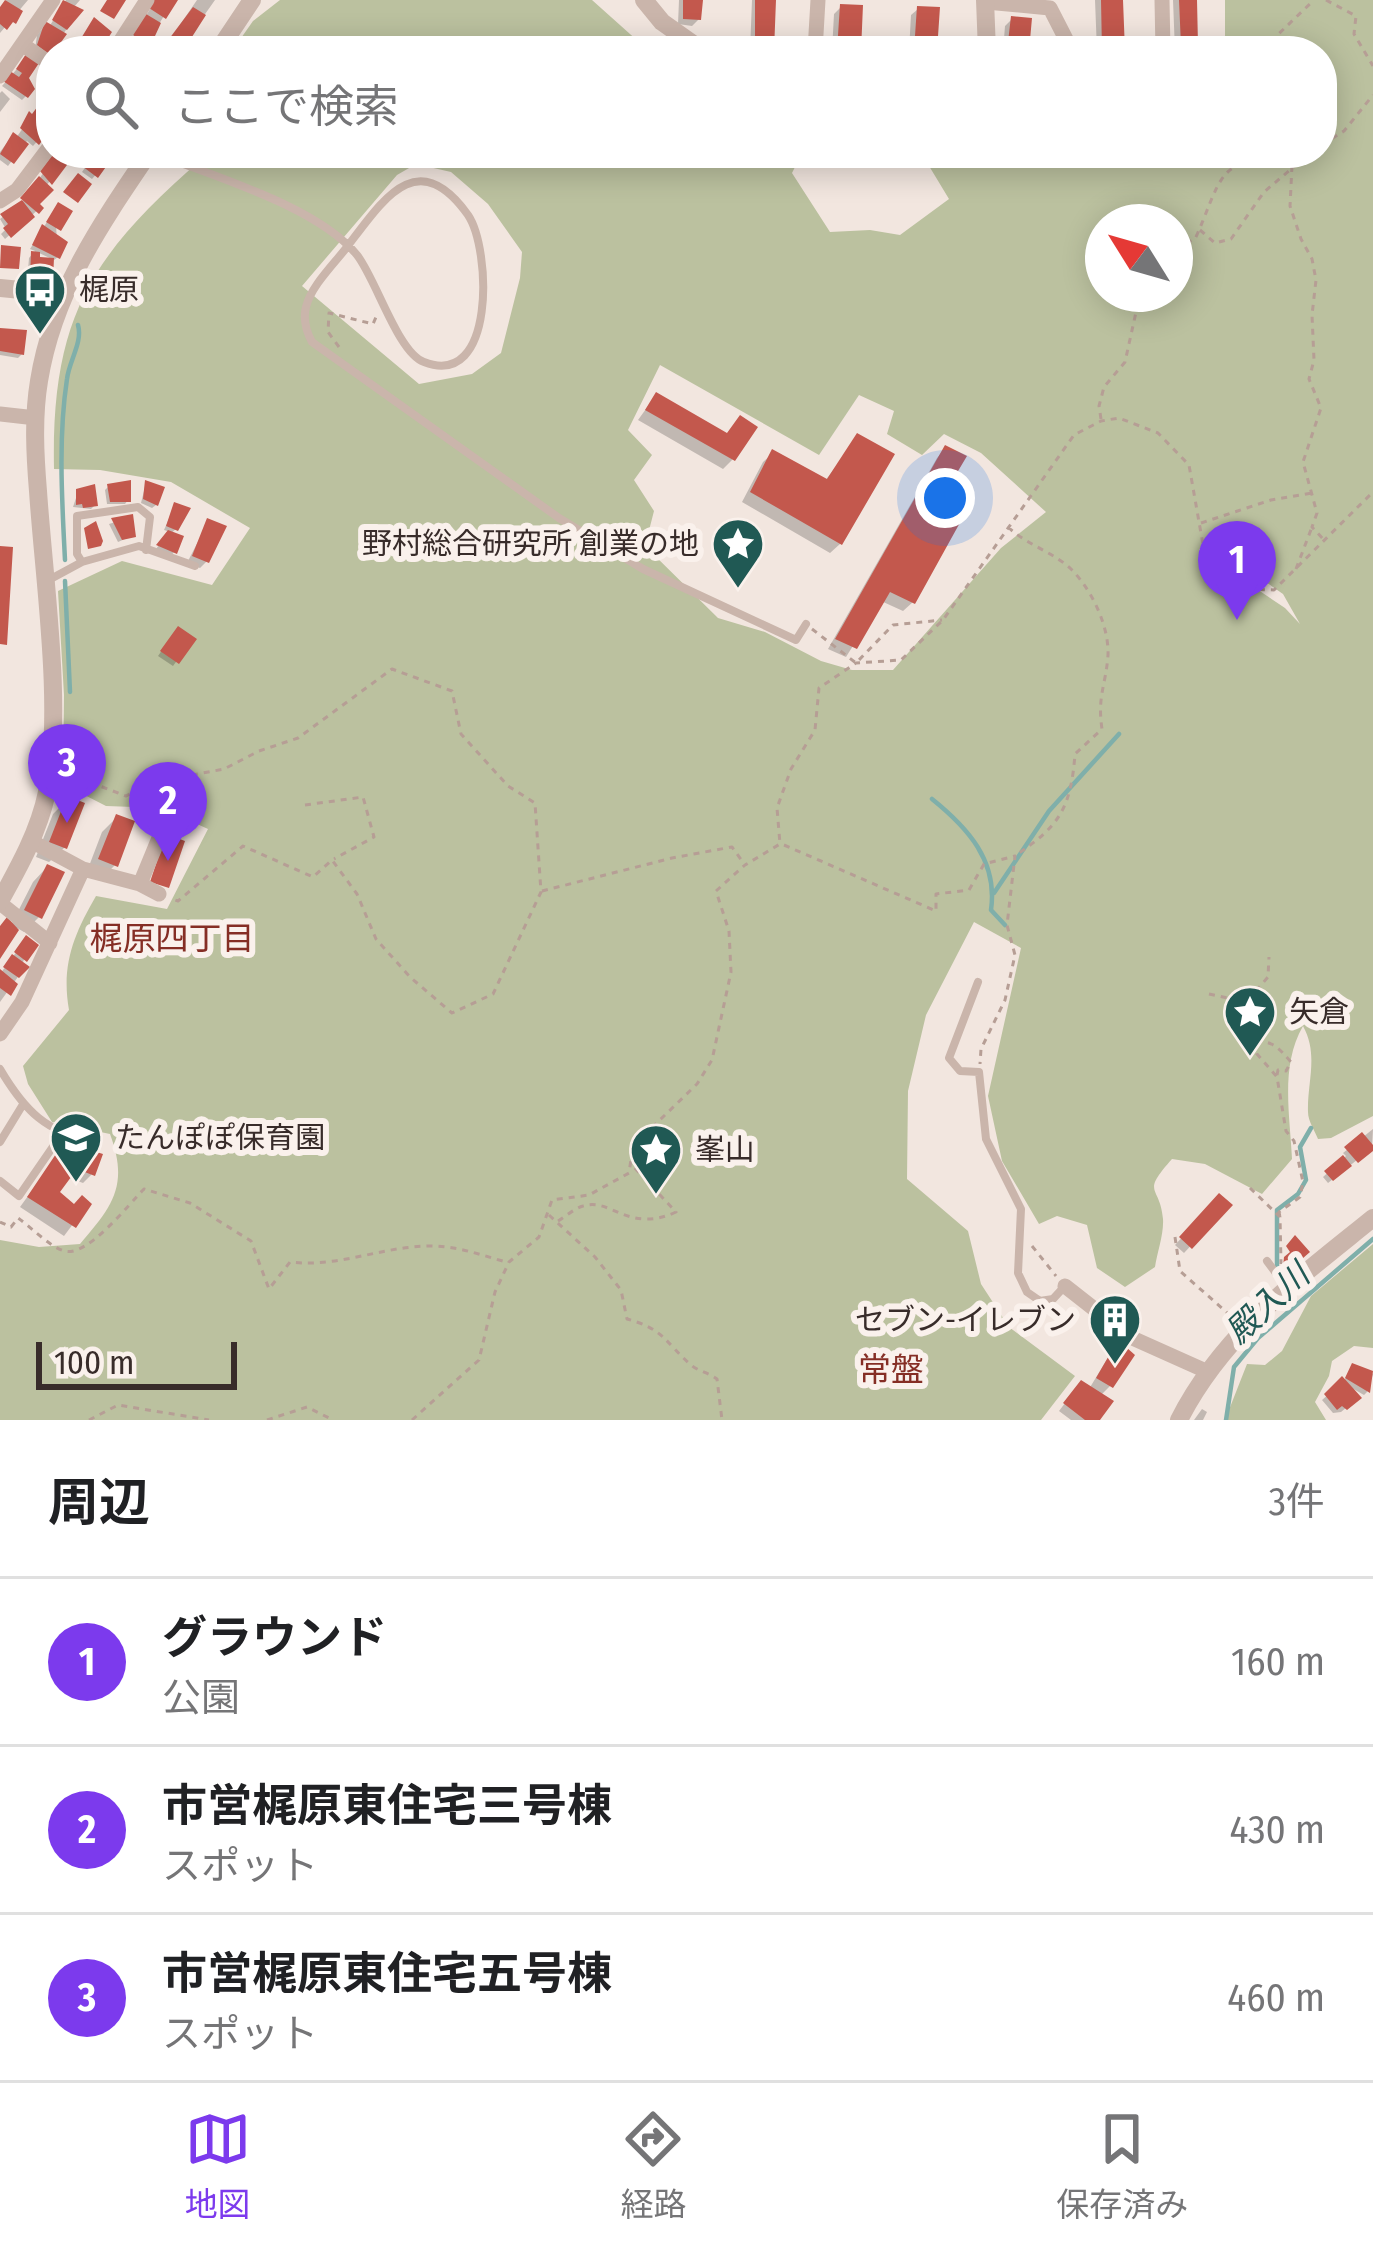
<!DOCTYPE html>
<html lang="ja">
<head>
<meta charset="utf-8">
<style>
	body { margin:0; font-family:"Fira Sans Condensed","Noto Sans JP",sans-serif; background:#f2f2f2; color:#202124 }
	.compass { position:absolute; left:1085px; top:204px; width:108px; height:108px; border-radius:50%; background:#fff; box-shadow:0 6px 30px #0003; rotate:307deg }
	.scale { position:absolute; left:36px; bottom:30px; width:201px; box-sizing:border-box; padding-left:12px; border:6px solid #382c2a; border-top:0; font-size:33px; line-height:42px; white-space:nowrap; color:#382c2a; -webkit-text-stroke:9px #faf1ec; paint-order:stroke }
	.you { position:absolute; left:945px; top:498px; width:42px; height:42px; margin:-30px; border:9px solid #fff; border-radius:50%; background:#1a73e8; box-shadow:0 0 0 18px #1a73e833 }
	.badge { display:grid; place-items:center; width:78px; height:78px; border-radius:50%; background:#7c3aed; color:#fff; font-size:39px; font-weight:700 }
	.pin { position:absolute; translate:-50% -99px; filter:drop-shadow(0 3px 6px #0008) }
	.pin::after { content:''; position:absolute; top:63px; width:42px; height:36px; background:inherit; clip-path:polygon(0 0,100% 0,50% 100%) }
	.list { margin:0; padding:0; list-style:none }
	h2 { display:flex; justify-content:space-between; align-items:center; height:156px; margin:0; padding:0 48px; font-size:51px }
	h2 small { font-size:39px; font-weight:400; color:#757577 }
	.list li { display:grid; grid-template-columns:78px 1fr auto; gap:36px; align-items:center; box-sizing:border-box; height:168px; padding:0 48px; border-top:3px solid #e0e0e0 }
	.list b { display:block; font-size:45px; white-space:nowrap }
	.list p { margin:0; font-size:39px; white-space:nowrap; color:#757577 }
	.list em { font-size:39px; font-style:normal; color:#757577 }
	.icon { flex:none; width:66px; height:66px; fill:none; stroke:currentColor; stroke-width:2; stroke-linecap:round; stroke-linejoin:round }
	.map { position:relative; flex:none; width:1373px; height:1420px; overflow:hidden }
	.search { position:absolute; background:#fff; box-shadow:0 6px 30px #0003; left:36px; right:36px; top:36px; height:132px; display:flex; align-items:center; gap:30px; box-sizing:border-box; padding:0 42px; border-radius:48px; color:#757577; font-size:45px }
	.sheet { height:660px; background:#fff }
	nav { display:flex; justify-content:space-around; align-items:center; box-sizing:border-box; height:168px; border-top:3px solid #e0e0e0; background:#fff; font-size:33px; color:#757577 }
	nav a { display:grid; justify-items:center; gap:6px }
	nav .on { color:#7c3aed }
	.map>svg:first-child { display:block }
</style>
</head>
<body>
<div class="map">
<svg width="1373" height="1420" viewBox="0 0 1373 1420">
	<rect width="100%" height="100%" fill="#f2e6df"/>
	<path fill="#bbc19f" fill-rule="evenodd" d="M280,0H592L649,51H232L253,21Z
		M1225,0H1373V1116L1331,1138L1318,1139C1315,1131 1308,1121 1308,1112C1307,1082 1319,1055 1303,1026C1280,1066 1290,1115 1292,1159L1262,1194L1205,1164L1172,1159C1140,1195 1160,1184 1163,1219C1164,1234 1157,1253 1155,1267L1125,1287L1097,1268L1087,1225L1057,1216L1039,1224L1002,1161L988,1096L1021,948L974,922L926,1015L908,1091L907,1179L968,1231L981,1284L1009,1327L1075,1376L1041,1420H0V1240L39,1247L80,1244C113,1206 129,1185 110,1134L52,1122L28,1084L23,1066L69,1010C61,965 74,934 96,896L167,909L208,829L162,808L106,806L63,784L64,695L58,591L122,561L212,585L250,528L171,482L100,470L54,469C51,318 91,255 202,159L197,153H802L792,173L830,232L870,230L900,235L949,199L923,156L927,153H1322V51H1225ZM416,164L451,172L488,204L522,252L520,278L501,353L472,374L419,384L302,286L397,175ZM1103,222H1175V294H1103ZM660,365L819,455L859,395L894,411L887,434L922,455L944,434L981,453L1046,512L1001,548L893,670H852L821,661L765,632L718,618L645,546L654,511L634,480L652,455L628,430ZM1206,540L1283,594L1300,624L1285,608L1199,550Z
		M1373,1244V1348L1354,1346L1332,1361L1329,1376L1315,1402L1326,1420H1225L1247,1364L1265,1365L1282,1351L1311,1296Z"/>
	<path fill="#0003" d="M6,0H28L0,33V10Z
		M66,0H80L74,7L80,10L49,54L35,50L37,35L45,25L49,27Z
		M156,0H174L142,51H123Z
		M197,0H215L179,51H162Z
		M679,0H700L699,19L692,26L678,24Z
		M752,0H773L771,51H750Z
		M1095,0H1120L1122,51H1097Z
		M1173,0H1194L1195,44L1189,51H1175Z
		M841,7L858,51H832L834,14Z
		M918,9L934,51H909L911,15Z
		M1012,19L1026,51H1003L1005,26Z
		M90,25L103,41L99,45L94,41L88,51H76Z
		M23,62L26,96L22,100L2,86Z
		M51,88V108L36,129L43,135L33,146L27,141L8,166L0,160V152L9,140L16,138Z
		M2,91L10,99L0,112V93Z
		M58,153H72L46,186L36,204L40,208L5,239L1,234L6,229L0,219L22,202Z
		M95,153H115L92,179L82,172Z
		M55,209L58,257L54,260L37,252L50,279L46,283L27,282L29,258L35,251L30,249Z
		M0,331L22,354L18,358L0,355Z
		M656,395L733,459L723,469L638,420Z
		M858,437L840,544L830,553L742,502L763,462L773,453L825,481Z
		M946,448L913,602L903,611L881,601L846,657L828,649L937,458Z
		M146,483L156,505L152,508L141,503Z
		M109,486L128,500L125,504H107L105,490Z
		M78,492L95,505L91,509L73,507Z
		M175,505L176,529L170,534L174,552L171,556L155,550L170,532L164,530Z
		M131,517L132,536L118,542L109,524Z
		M208,522L207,561L200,568L187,563Z
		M174,633L192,640L173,666L158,656Z
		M68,799L64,848L49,862L36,857L53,814Z
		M117,817L115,865L100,880L86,874L102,832Z
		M47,867L39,917L24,932L17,928L0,953V930L10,927L33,882Z
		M23,943L26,954L22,965L25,967L0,1002V974Z
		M1373,1129L1372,1148L1328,1183L1323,1177L1346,1156L1343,1153Z
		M65,1145L92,1174L83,1183L67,1177L56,1192L73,1208L88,1204L64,1236L20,1207Z
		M1219,1197L1229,1205L1184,1253L1175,1245Z
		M1112,1351L1110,1386L1100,1396L1109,1402L1096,1420H1071L1059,1411L1075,1390L1089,1389Z
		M1352,1366L1373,1374L1367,1392L1364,1395L1350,1387L1358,1398L1341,1412L1333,1413L1322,1400L1344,1381Z
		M1202,1409L1207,1412L1203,1420H1194Z"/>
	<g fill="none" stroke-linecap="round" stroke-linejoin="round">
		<path stroke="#7fafaa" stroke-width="4.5" d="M65,560C62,501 58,438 67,379C69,361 83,342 78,325
			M65,581L70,692
			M932,799C968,828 998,861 991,910L1005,925
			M994,893L1049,811L1119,734
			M1277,1272V1210L1298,1194L1306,1180L1300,1147L1311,1128
			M1226,1420L1234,1367L1258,1338L1373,1239"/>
	</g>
	<path fill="#c3584d" d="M5,0L23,11L16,24L13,22L7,30L0,24V7Z
		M63,0L84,10L67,30L52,20Z
		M107,0H126L114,19L100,11Z
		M154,0H178L166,19L149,8Z
		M683,0H703L701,20L683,19Z
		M755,0H776L774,51H755Z
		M1101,0H1123L1125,51H1102Z
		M1179,0H1197L1198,45L1181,46Z
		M840,4L863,5L861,51H837Z
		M917,6L940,7L937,51H914Z
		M193,7L206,15L183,51H160Z
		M146,14L161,23L149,49L131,33Z
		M1011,16L1032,18L1029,51H1007Z
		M94,17L112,32L105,43L99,39L94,48L80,40Z
		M45,21L67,34L51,56L37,45Z
		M26,54L39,63L29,78L35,89L28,98L3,81L10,71L19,77L22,73L16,69Z
		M38,106L50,115L40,129L47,134L39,145L20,128L29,111L32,114Z
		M13,132L29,144L14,164L0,154Z
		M59,153L70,161L52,185L40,171L53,154Z
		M91,153L113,157L98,178L82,166Z
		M78,173L92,184L78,203L63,192Z
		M39,176L54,190L40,204L44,208L39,214L20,198Z
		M22,200L35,217L11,238L3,228L8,224L0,214Z
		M58,202L73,211L61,231L46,222Z
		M42,224L68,242L60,259L32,245Z
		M1,245L21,247L19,269L0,268Z
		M31,251L40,252V257L54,258L53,280L30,279Z
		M0,328L27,330L24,355L0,351Z
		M656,392L727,433L740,415L758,427L735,461L645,410Z
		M857,433L895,454L842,545L750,492L772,449L827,479Z
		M945,445L967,456L936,508L962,519L915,604L890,592L857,649L835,639Z
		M131,480V502H110L107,484Z
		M145,480L165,487L158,506L143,499Z
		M95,484L98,506L83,508L82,504L76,505V489Z
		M174,502L191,508L178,531L166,526Z
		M133,514L136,537L122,540L111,518Z
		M207,518L227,526L209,563L192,556Z
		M96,521L103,541L101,546L88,549L84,528Z
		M168,530L184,536L177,554L156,545Z
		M0,546L13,547L7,645L0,644Z
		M178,626L197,639L179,664L160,651Z
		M67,796L85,803L67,849L49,842Z
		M116,814L135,821L118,867L98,859Z
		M166,834L185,841L169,888L150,882Z
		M47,864L65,872L42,919L24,910Z
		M7,917L19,930L0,959V926Z
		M26,935L39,945L27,962L14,952Z
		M12,954L30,967L19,978L3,967Z
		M0,969L18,984L11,996L0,988Z
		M1362,1132L1373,1145V1151L1358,1163L1344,1147Z
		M64,1142L103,1154L95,1176L77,1169L60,1192L74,1204L82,1195L92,1204L76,1228L27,1197Z
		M1343,1155L1352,1166L1333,1181L1324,1171Z
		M1219,1193L1233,1205L1192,1249L1179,1237Z
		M1295,1235L1310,1252L1287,1272L1283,1267L1284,1257L1290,1252L1286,1246Z
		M1118,1340L1135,1355L1113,1388L1096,1378Z
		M1352,1363L1373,1371L1370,1393L1345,1378Z
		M1342,1376L1362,1398L1347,1410L1342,1406L1337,1410L1324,1394Z
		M1081,1380L1114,1401L1100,1420H1085L1063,1403Z"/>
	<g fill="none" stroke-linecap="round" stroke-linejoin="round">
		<path stroke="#b69e95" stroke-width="3" stroke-dasharray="6 6" stroke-linecap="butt" d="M1326,0L1356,16L1354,34L1373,66
			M1249,51L1268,44L1314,0
			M1322,145L1344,131L1373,95
			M1292,166L1290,206L1301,239L1312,259L1316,280L1312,315L1314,360L1309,379L1321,408L1303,462L1317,513L1312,527L1324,540
			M1200,230L1215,243L1231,239L1264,192L1310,153
			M1175,248L1195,239C1221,183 1217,149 1290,165
			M339,347L328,332L329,313L373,324L376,317
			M1101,419L1099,406L1104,387L1125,362L1140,294
			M1201,523L1271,500L1312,493
			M1008,527C1027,545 1053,552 1071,569C1092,590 1109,626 1108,655C1106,685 1097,696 1102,729L1075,754C1071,807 1060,826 1016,855
			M1296,569L1312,527
			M812,629L856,663L893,625L942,620
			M68,774L126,796L150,783L224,769L259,751L298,738L392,669L452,691L461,734L508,786L535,803L541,892L493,994L452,1013L410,977L376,939L357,894L332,860L313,877L243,846L178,901L172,899
			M305,805L363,797L374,837L334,859
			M784,845L936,911V894L969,890L984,864L1015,856L1007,925L1015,955L1005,1000L981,1049L980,1064
			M542,891L672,858L732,847L745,865
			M1256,991L1268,977L1269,957
			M1209,994L1232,999L1242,1011L1257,1054L1277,1077L1286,1131L1294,1141L1303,1182L1300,1197L1279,1212L1280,1217
			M1236,999L1256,991L1243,1009
			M1256,1042C1274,1040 1281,1051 1291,1062L1286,1071L1278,1070L1277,1075
			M1250,1188L1280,1217L1281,1264
			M549,1215L595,1257L621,1290L627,1319C664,1329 665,1342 691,1365C698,1371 709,1373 717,1379L722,1420
			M558,1221C565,1217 575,1208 583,1206C611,1197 628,1234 676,1212L632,1165
			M0,1222L11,1227L18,1218C32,1228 49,1246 64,1251C87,1258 129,1204 144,1189L190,1203L251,1241L269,1289L290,1262C339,1268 382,1246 431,1246C457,1246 481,1255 506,1262
			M1175,1237L1180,1271L1233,1318
			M1032,1246L1056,1276
			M89,1420L118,1405L209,1420
			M267,1420L307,1407L333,1420
			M412,1420L479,1360L495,1292L509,1262L539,1237L552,1200L589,1195L629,1173L633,1146L697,1084L712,1060L731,972L729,931L716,891L745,865L780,844L777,808L791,769L815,730L819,688L856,663L901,660L943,620L1074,435L1101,421L1119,418L1158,433L1189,465L1205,556L1249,589L1274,590L1373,492"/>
		<path stroke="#cab5ab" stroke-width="8" d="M155,153C214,177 317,206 357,255C376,279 398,353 424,362C496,390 491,249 468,215C417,144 383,200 347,247C334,264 311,286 306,307C303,319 306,331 312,342L559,518L643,569L796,640L806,624
			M82,562L77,554V516L138,507L150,517L146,550
			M45,582L82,562L139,546L195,566
			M978,982L949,1058L960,1071L979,1072L986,1139L1021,1209L1018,1273L1027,1292L1040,1301L1053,1299L1064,1287
			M0,1069C26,1113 45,1130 95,1144
			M0,1142L22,1106
			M0,1181L19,1196L61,1135
			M1267,1261L1287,1288"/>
		<path stroke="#cab5ab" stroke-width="15" d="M1162,0L1163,51
			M986,2L1050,8
			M1050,8L1072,51
			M23,45L51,64
			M114,51L147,0
			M815,51L818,0
			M0,76L53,0
			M0,201L17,190L51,145
			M0,414L36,418
			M31,841L83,869L140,884L159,894
			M140,884L168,816
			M0,903L50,943
			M0,1034L22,1002L83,869
			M1065,1286L1130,1337L1206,1371"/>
		<path stroke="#cab5ab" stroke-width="18" d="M644,0L662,22L703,51
			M985,0L987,51
			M218,51L252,0
			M0,288L62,294
			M0,901C19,867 39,831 47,792C63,706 44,581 38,491C35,455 33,417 39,381C53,293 100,225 149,153
			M1179,1420C1223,1333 1299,1278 1373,1218"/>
	</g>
	<defs>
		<g id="bus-pin" transform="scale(2.7)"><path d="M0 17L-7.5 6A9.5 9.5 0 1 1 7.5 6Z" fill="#205954" stroke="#faf1ec"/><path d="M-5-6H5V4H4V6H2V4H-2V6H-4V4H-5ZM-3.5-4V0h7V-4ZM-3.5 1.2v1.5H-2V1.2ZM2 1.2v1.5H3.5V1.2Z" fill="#fff"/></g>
		<g id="sight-pin" transform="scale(2.7)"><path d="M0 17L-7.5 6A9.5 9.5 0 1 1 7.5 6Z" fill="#205954" stroke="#faf1ec"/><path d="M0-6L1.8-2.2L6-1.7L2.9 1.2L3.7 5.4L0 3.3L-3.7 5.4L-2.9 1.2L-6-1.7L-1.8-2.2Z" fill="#fff"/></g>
		<g id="school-pin" transform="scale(2.7)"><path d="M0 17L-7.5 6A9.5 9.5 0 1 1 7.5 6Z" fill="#205954" stroke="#faf1ec"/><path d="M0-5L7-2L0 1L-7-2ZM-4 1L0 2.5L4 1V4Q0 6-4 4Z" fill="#fff"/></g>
		<g id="building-pin" transform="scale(2.7)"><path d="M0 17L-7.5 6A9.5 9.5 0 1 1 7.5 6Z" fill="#205954" stroke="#faf1ec"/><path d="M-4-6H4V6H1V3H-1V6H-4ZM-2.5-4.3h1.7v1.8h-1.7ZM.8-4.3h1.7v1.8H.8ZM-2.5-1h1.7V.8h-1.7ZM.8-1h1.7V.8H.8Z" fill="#fff"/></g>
	</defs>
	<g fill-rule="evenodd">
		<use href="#bus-pin" x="40" y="290"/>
		<use href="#sight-pin" x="738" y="544"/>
		<use href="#sight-pin" x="1250" y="1012"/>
		<use href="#school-pin" x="76" y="1138"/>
		<use href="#sight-pin" x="656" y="1150"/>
		<use href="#building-pin" x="1115" y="1320"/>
	</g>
	<g text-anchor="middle" stroke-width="12" stroke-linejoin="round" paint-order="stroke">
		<g font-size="30" fill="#382c2a" stroke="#faf1ec" text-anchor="start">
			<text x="79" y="300">梶原</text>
			<text x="699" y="554" text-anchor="end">野村総合研究所 創業の地</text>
			<text x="1289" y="1022">矢倉</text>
			<text x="115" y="1148">たんぽぽ保育園</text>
			<text x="695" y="1160">峯山</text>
			<text x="1076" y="1330" text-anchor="end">セブン-イレブン</text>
		</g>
		<g font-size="33" fill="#852e25" stroke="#faf1ec">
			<text x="172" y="950">梶原四丁目</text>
			<text x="891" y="1381">常盤</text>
		</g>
		<g font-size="33" font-style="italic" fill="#205954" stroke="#faf1ec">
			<text transform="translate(1267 1303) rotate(-43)" y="12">殿入川</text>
		</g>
	</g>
</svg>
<svg class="compass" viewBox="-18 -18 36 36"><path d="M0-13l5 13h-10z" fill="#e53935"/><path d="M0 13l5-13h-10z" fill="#757577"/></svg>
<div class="scale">100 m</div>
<div class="you"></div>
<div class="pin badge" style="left:1237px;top:620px">1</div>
<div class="pin badge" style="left:168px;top:861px">2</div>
<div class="pin badge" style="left:67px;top:823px">3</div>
<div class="search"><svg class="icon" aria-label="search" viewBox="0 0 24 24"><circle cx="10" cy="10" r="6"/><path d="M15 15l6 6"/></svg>ここで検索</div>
</div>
<section class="sheet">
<h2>周辺<small>3件</small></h2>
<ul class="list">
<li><span class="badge">1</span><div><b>グラウンド</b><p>公園</p></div><em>160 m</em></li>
<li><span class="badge">2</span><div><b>市営梶原東住宅三号棟</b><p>スポット</p></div><em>430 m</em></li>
<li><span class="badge">3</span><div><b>市営梶原東住宅五号棟</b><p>スポット</p></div><em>460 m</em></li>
</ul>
</section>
<nav>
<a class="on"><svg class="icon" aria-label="map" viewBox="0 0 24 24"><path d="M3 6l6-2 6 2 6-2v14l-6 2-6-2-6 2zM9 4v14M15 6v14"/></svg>地図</a>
<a><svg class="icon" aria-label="directions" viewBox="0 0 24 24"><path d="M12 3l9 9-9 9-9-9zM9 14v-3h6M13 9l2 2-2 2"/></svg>経路</a>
<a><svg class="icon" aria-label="saved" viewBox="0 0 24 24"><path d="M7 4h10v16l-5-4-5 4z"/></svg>保存済み</a>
</nav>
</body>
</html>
